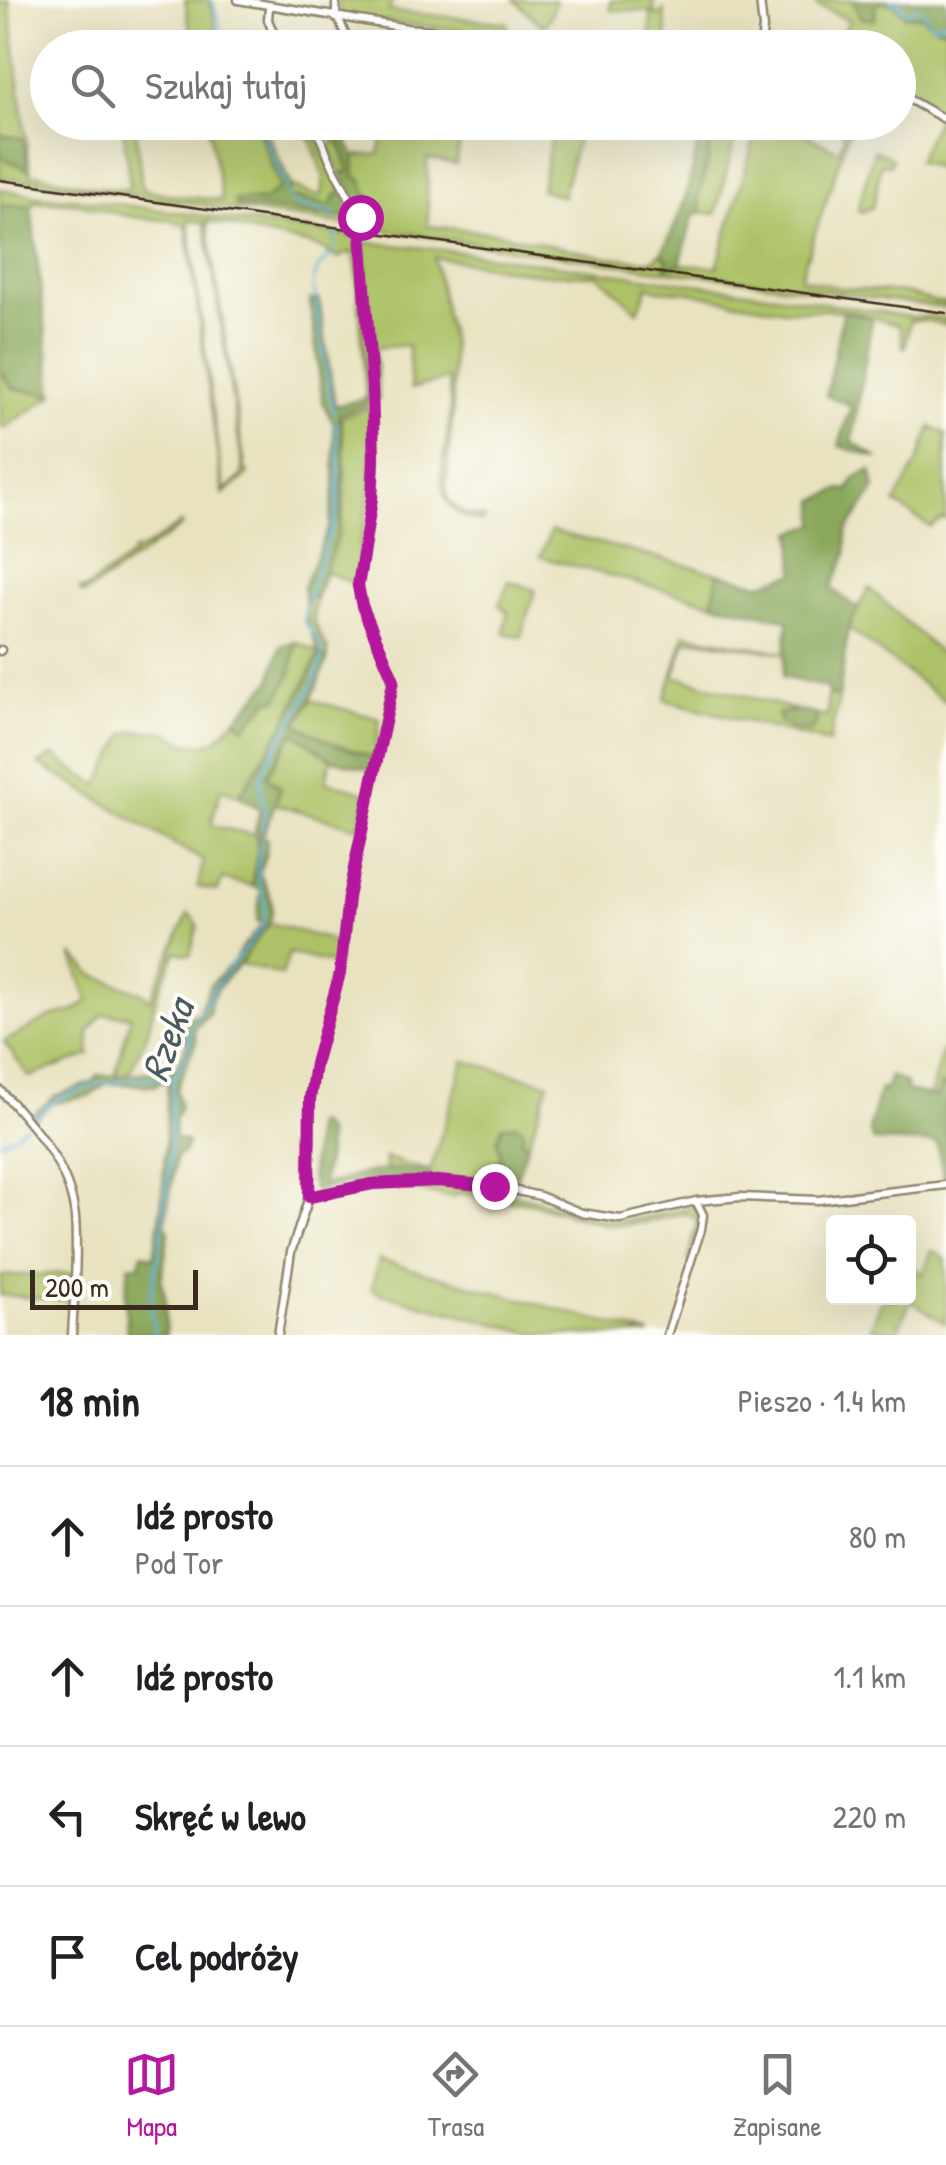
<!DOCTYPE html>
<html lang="pl">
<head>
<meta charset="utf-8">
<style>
	body { margin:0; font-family:"Patrick Hand",sans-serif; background:#f2f2f2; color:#202124 }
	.controls { position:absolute; right:30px; bottom:30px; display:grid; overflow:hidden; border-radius:10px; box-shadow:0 10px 40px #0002 }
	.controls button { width:90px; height:90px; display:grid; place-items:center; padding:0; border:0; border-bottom:2px solid #e0e0e0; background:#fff; color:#202124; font:50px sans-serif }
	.scale { position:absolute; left:30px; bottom:25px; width:168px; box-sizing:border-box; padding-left:10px; border:5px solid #3b2a1e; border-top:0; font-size:28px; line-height:35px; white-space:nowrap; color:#3b2a1e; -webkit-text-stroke:8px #fdfcf7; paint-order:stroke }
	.stop { position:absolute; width:30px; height:30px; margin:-22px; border:8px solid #b5179e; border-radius:50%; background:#fff }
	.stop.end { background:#b5179e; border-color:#fff; box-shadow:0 2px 10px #0008 }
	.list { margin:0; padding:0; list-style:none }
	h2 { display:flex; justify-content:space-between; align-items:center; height:130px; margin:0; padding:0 40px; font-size:42px }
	h2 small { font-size:32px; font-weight:400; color:#757577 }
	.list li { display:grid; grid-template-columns:65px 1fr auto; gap:30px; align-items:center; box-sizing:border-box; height:140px; padding:0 40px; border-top:2px solid #e0e0e0 }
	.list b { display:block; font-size:38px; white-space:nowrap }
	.list p { margin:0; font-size:32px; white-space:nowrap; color:#757577 }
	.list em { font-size:32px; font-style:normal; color:#757577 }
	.icon { flex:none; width:55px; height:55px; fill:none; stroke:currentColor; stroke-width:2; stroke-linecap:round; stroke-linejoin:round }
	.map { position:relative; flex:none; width:946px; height:1335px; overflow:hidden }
	.search { position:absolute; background:#fff; box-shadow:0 10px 40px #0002; left:30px; right:30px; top:30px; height:110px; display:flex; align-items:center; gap:25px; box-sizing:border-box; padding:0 35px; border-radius:55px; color:#757577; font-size:38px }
	.sheet { height:690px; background:#fff }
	nav { display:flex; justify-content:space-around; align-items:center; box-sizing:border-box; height:140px; border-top:2px solid #e0e0e0; background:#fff; font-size:28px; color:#757577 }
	nav a { display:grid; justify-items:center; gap:5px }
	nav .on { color:#b5179e }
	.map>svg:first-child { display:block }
</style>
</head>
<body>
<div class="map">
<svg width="946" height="1335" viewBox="0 0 946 1335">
	<rect width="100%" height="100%" fill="#fdfcf7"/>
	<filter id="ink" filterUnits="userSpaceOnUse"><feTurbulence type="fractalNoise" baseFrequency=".01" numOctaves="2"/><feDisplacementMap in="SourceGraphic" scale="20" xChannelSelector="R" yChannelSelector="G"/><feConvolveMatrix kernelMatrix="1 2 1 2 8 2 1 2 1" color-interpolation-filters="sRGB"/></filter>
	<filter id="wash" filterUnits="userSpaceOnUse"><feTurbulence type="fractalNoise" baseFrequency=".0048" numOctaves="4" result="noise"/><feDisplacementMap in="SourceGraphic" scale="40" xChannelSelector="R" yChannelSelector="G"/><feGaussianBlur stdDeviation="2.25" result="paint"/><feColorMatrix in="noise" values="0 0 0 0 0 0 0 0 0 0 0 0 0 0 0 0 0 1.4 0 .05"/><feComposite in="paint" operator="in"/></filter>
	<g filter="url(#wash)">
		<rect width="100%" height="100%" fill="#e8e2bf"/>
		<path fill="#adc267" stroke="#747642" stroke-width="2.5" fill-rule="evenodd" d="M0,0H9L30,170L35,181L0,178V157L29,169L22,138L0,135Z
			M185,0H210L216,28L223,47H193Z
			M337,0H392L389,11L507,23V35L346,18L341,16Z
			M514,0H556L551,16L544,27Z
			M611,0H654V13L658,15L664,10L668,41L650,40L651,11L610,10Z
			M816,0H853L861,18L875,19V7L883,0L896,6L905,16L921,15L932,25L946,29V117L899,89L898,48L838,47L849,20L816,5Z
			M937,119L946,124V171L917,161Z
			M208,123H256L280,187L264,201L236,200L312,215L357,218L360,227L39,182L37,174L96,187L130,189L123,128H136L142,189L177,196L222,200Z
			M305,123H310L343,193L335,196L332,206L287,196L291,186L315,195H322L324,178Z
			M339,123L341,127L335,129L349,171L341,174L328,147L335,142L327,124Z
			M386,123H419L418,132L460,142L456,164L427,158L428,226L496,233L606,257L652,261L661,253L669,260L667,268L680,264L717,267L759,123H798L810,126L807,136L839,151L844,135L838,123H852L800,278L840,288L905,293L936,302H946V308L730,278L666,271L370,228L361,212L372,207L355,177L354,156L379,154Z
			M554,123H581L562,197L541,189Z
			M712,126L735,137L716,214L701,212L698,200L708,160Z
			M874,150L892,158L890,165L882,164L880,168L874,203L872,207L862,212L858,210Z
			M0,189L34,195V205H0Z
			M37,196L72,198L359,237L369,400L366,398L356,264L352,252L337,258C317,242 293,242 269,236C248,231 229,224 207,222L245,467L248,475L223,494L186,225L171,221L133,217L68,202H38ZM188,220L205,223L243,468L241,477L225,491L220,467Z
			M364,242L453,251L782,296L911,317L929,316L946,318V325L923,320L910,321L905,347H903L900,326L857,313L831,310H785L720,299L691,292L658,290L648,286L638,311L598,275L539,274L434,257L452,347L453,410L446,483L448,498L456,508L469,515L485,518L481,522C419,510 449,454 450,411C451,400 449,390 448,379L411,389L408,345L375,348L379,399L375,401Z
			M0,371L13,388L53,395L3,429L0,423Z
			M369,407L371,410V488L354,584L324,571C329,558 335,545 339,532C347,500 345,449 341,417Z
			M931,427L946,434V520L942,519L930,527L895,503L917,463Z
			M181,523L182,526L86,593H81L80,589H86L133,555L132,552L146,547Z
			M551,531L718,573L713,603L540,557Z
			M509,581L535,590L521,637L504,633L508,613L499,605Z
			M869,588L946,659V702L848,628Z
			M317,595C308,622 318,629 328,651L327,660L319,655L283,727L239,796L221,789L212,821L213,826L256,835L258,847L252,886L222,879L218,891L198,887L203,861L39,764L55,755L67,766L99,785L125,734L135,731L166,732L185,743L201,745L216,740L235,720L245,727L291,674L296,642L319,653L307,621L305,601Z
			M685,634L785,653L695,640L686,641L674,676L797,710L778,714L816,724L817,715L827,717L828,693L839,698L829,743L665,700Z
			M311,700L380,719L375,758L332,743L296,724Z
			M294,732L331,759L326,781L366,793L359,828L275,804L281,788L267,776Z
			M188,914L192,916L198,925L190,955L176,952L157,994L147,1035L129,1073L115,1076L131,1016L103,1014L89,1032L90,1055L29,1077L4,1042L50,1017L74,1011L88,1001L72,953L93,975L142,993L150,1000Z
			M270,923L337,942V965L289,953L282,975L240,964L251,946Z
			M942,1051L946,1053V1087L941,1086L937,1098L930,1096Z
			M464,1061L549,1083L528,1144L522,1141L524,1130L515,1124L497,1141L501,1156L490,1184L429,1178L430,1173L398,1169L385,1171V1158L430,1171Z
			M400,1185C441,1185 482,1187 522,1196C550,1202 576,1217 604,1219C635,1223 664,1212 693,1206L698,1208L700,1217L688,1261L698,1219L685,1213L646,1222L623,1225L604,1224L535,1204L457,1193L453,1197L400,1188Z
			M932,1250L946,1258V1324L911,1301L895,1335L886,1331L884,1335H881L882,1330L871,1327L883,1298H908L909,1265L923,1274Z
			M379,1260L651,1335H539L379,1293L371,1289Z
			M72,1273L71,1301L0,1295V1276Z"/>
		<path fill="#8aa85c" stroke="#62693d" stroke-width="2.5" d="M853,0H946V29L932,25L921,15L905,16L896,6L883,1L875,7V20L861,18Z
			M256,123H263L291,186L288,196L331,206L335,196L343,193L357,218L236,206L235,200L264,201L280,187Z
			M701,123H709L712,126L708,160L698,199L701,212L693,216L680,264L667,268L665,266L668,260L661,253C685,214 694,167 701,123Z
			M341,127L354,156L355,177L361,179L372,207L361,212L341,174L349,171L335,129Z
			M0,135L22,138L30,170L0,157Z
			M0,205L31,206L53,395L13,388L0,371Z
			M319,299L335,406L366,398L369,400L367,404L339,414L344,457L339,531L317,595L305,601L303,587L330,525L335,484L334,425L323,403L310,300Z
			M843,311L872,318L852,442L878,458L839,446L851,405L826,396Z
			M871,470L875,488L847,531L846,556L831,588L858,609L848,628L839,698L828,693V688L783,677L788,620L713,603L718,573L760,584L795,573L793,532L816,524V500L841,489L848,490L856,477Z
			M296,642L291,674L278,699L269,700L245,727L235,720L270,682L281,646Z
			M320,654L327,660L311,700L297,724L332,743L375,758L373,771L331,759L294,732L267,776L281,788L264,833L255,831L260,809L239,796L283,727Z
			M797,710L817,715L816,724L810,731H795L779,721L778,714Z
			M256,835L267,838L266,853L259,872C264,884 272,896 272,909C272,924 263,931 254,942C249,948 246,956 241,962C228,978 209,990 209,1013L194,1030L196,1041L176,1089L180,1107L174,1118L175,1138L187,1142L184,1153L176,1156L165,1224L169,1231L161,1281L165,1296L166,1335H127L125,1297L129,1266L140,1265L142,1253L154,1257C165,1200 165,1141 168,1083L162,1080L154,1086L107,1083L92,1095L51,1104L32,1122L29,1118L55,1096L94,1082L98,1075C122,1079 147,1069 172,1071L177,1066L187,1044L182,1029L189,1016L198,1014L210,985L234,962L242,947L263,924L257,921L261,889L252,886L258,847Z
			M890,1076L906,1083V1091L937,1097L941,1085L946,1087V1183H944L937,1143L873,1141L869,1129L880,1089L885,1090Z
			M314,1124H318L326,1132L327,1154L322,1184C337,1183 340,1180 354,1176C378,1168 405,1169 430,1172L429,1178L372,1180L314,1191L311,1176Z
			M515,1124L524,1130L522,1141L528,1144L513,1188L490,1184L501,1156L497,1141L502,1126Z"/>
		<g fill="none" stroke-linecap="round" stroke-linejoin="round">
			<path stroke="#5fb2db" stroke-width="2.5" d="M212,0L226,48
				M891,0L892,3L900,2L902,10L909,12L919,7L932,25L946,21
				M259,122L291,200L300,206L334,214L335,219
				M335,235V246
				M333,413L313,283L318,268L334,252
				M262,830C264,822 266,814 264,806C262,795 259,787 262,775C272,744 330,677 321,646C318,638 308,628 303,620L311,587L337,512L339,468L336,422
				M33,1119C69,1082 124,1078 173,1077
				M0,1142L16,1134L26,1125
				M155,1335L150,1299L160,1245L169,1172L173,1082L189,1048L191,1030L207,1000L219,981L262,928C271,903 259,894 258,872C257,862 260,850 261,839"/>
		</g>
	</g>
	<g filter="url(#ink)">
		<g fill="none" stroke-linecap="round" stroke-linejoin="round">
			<g stroke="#92866e" stroke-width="11">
				<path id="street" d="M238,0L407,28L542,40L770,44L802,48
					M336,0V18
					M760,0L763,28L761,44
					M269,7L268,20L280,48
					M339,19L345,34L346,48
					M898,93L946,120
					M0,651L1,650
					M0,1090C33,1125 70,1166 75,1217C78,1253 74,1298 72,1335
					M309,1197L372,1184L437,1181L494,1186L540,1196L582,1213L620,1219L696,1201L740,1197L818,1200L946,1185
					M278,1335L291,1252L309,1197L310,1099L315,1064L340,973L348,897L393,679L362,606L358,586L372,498L374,460L372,387L361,242L362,226L360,217L335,171L313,122
					M667,1335L701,1229L703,1215L696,1201"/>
			</g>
			<use href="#street" stroke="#fff" stroke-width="6"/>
			<path stroke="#3b2a1e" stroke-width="2.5" d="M0,180L946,313"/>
		</g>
	</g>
	<g fill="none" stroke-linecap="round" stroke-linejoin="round" filter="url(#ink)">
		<path stroke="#b5179e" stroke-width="12" d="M360,217L372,387L374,460L372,498L358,586L362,606L394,680L348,897L340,973L315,1064L310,1099L309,1197L372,1184L437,1181L494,1186"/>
	</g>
	<g text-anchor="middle" stroke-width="8" stroke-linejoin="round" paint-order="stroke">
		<g font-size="40" font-style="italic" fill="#485a60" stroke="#fdfcf7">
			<text transform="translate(167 1040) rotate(-70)" y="14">Rzeka</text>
		</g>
	</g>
</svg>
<div class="controls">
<button><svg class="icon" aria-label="locate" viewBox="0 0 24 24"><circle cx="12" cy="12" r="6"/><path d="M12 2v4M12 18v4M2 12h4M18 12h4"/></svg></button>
</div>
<div class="scale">200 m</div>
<div class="stop" style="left:360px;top:217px"></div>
<div class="stop end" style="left:494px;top:1186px"></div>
<div class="search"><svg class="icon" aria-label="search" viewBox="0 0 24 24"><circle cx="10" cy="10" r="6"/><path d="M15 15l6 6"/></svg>Szukaj tutaj</div>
</div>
<section class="sheet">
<h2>18 min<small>Pieszo · 1.4 km</small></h2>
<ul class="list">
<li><svg class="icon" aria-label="ahead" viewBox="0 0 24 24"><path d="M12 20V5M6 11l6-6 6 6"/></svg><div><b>Idź prosto</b><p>Pod Tor</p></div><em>80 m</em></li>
<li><svg class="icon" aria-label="ahead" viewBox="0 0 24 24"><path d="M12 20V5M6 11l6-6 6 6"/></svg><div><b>Idź prosto</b></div><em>1.1 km</em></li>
<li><svg class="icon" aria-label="left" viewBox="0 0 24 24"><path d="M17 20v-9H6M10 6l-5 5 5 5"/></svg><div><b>Skręć w lewo</b></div><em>220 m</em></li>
<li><svg class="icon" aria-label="arrive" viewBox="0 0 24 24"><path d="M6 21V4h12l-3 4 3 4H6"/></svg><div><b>Cel podróży</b></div></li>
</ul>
</section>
<nav>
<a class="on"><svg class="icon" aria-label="map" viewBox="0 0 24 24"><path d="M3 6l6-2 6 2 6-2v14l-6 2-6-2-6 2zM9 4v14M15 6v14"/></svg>Mapa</a>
<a><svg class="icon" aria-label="directions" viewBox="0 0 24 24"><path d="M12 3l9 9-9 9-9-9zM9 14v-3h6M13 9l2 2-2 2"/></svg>Trasa</a>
<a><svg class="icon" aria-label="saved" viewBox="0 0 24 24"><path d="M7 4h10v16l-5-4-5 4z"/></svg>Zapisane</a>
</nav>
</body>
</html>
